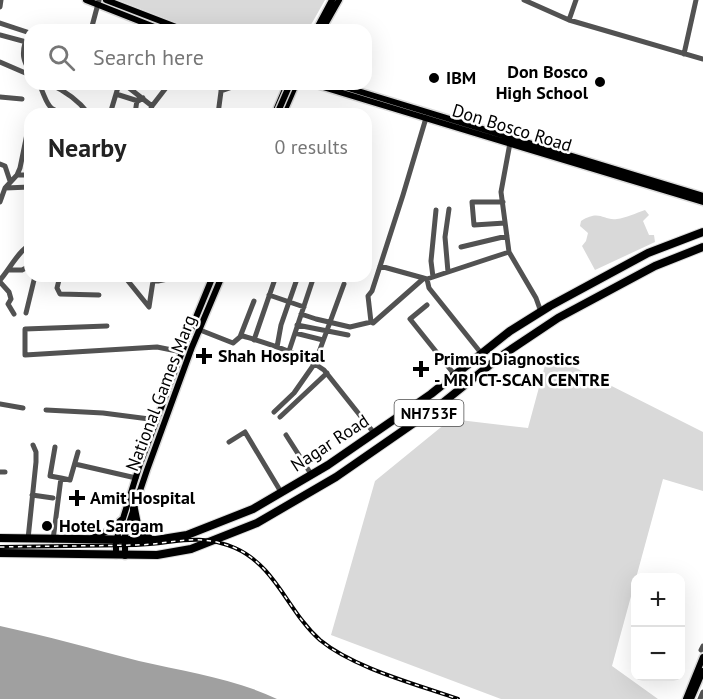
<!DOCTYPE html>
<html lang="en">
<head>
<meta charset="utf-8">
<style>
	body { margin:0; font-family:"PT Sans",sans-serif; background:#f6f6f6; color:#222 }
	.controls { position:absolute; right:18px; bottom:18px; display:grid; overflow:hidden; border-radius:12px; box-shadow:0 6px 24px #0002 }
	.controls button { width:54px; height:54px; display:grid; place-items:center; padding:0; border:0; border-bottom:2px solid #e0e0e0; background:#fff; color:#222; font:30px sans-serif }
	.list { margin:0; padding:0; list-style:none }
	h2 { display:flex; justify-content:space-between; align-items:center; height:78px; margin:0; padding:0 24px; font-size:26px }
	h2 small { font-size:20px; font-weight:400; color:#767676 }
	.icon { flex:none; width:33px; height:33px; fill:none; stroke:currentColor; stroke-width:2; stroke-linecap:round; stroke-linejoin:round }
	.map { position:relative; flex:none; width:703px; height:699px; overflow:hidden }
	.search { position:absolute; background:#fff; box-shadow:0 6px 24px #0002; left:24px; top:24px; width:348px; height:66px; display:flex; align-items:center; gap:15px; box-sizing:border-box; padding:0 21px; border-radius:18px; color:#767676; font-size:22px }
	.panel { position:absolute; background:#fff; box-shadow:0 6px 24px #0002; left:24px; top:108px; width:348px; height:174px; border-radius:18px }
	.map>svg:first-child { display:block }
</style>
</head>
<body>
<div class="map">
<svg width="703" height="699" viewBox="0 0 703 699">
	<rect width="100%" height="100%" fill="#fff"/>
	<path fill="#d9d9d9" d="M118,0H325L308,30H195Z
		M645,210L649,215L643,221L649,235H654L655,242L595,270L582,246L586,241L588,233L580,226L581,221C600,209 603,221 617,219C626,218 636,213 645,210Z
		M548,354L703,432V491L663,479L612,666L658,699H501L331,635L375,481L451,419L528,428Z"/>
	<path fill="#a0a0a0" d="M0,626C47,636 93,649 139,661C186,672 233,678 277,699H0Z"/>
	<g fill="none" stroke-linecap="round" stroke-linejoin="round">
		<g stroke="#dbdbdb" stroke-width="9">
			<path id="major" d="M86,0L162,30
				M106,0L184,30
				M316,30L332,0
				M322,30L339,0
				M313,84L703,202
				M335,84L703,196
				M277,108L286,87
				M283,114L296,84
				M92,538L108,531L121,520
				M116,555V541L139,467L185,344L213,276
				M125,556V535L147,470L192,347L222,276
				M686,699L703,657
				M691,699L703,671"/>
		</g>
		<g stroke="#dbdbdb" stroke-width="10">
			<path id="highway" d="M134,509L138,529L151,540
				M0,538L156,540L187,535L253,509L328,465L431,394L510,331L550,306L648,253L703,232
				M0,553L157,555L191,549L257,523L336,477L440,405L501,356L558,318L655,266L703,247"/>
		</g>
		<path stroke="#525252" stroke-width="5" d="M524,0L569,20L703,59
			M0,7L1,0
			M569,20L576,0
			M0,23L30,33
			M91,30L99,0
			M0,35L30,43
			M25,43C22,54 23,61 30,71
			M684,54L696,0
			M0,62L30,75
			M39,84C49,104 45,112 73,114
			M50,84C65,91 78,100 88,113
			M119,84L116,94L138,101L143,98
			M124,84L152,106
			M221,91L241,84
			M0,97L22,99
			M80,114L110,112
			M110,114L116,94
			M135,114L137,100
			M149,114L152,106L169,84
			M218,114L222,84
			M510,143L501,192L509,252L536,298L541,312
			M0,164L5,166L10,181
			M17,175H30
			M5,188L30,187
			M0,202L5,188L17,175L20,168L27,134L30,135
			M503,202H472L474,225L505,223
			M461,247L507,236
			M380,266L427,279L509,252
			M10,270H22L30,266
			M448,272L445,237L449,209
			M60,276L57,288L60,294L99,295
			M124,276L149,307L153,281
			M132,276L158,281L182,276
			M433,277L431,261L436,210
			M427,279L429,288L481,353
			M0,280C9,270 19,250 30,245
			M0,282L9,292L11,299L8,304L14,314
			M269,295L304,307
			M427,305L410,319L454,374
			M26,313L35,276
			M301,314L316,319L350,327L371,322L373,323L423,279
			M371,322L368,296L372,291L403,195L426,118
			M297,325L348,335
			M107,326L25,329V355L157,347L182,352
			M200,330L233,343L240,337L243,336C272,345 300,353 324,370L374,433
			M295,333L323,340
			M240,337L254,301
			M254,340L276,276
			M277,347L281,325L298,276
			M289,351L314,276
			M0,404L23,408
			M46,410L103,413L157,420
			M274,412L294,393L315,363L344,284
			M280,417L327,373
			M286,435L311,474
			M229,442L245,432L281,492
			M75,464L136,478
			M0,472H5
			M61,478L70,480L78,452
			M32,495L53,498
			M28,539L36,462V452L33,445
			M53,540L61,478L50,476L55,447
			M701,650L703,646
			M700,699L703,692"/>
		<use href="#major" stroke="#000" stroke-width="6"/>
		<use href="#highway" stroke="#000" stroke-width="8"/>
		<g stroke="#000" stroke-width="4">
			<path id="rail" d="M0,547C45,546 91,546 136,545C175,544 196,532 235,548C276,566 288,612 320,640C354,668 416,684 458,699"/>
		</g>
		<use href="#rail" stroke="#fff" stroke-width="1.5" stroke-dasharray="4.5" stroke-linecap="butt"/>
		<g stroke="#dbdbdb" stroke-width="9" stroke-linecap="butt">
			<path id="major-bridge" d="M277,114L290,84"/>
		</g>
		<use href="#major-bridge" stroke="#000" stroke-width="6"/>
	</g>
	<g fill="#000" stroke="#fff" stroke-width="2">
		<circle cx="434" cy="78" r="6"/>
		<circle cx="600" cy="82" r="6"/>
		<path d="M201 347h6v6h6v6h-6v6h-6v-6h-6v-6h6z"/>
		<path d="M418 360h6v6h6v6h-6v6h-6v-6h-6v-6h6z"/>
		<path d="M74 489h6v6h6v6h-6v6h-6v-6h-6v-6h6z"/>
		<circle cx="47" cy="526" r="6"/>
	</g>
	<g text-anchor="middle" stroke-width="5" stroke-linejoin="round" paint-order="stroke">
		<rect fill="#fff" stroke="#4c4c4c" stroke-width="1.5" x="394.5" y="400" width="69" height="26" rx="4.5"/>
		<g font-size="16" font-weight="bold" fill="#000">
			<text x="429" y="419">NH753F</text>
		</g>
		<g font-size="18" font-weight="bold" fill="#000" stroke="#fff" text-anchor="start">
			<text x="588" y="78" text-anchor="end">Don Bosco<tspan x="588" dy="21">High School</tspan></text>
			<text x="446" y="84">IBM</text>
			<text x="218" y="362">Shah Hospital</text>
			<text x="434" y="365">Primus Diagnostics<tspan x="434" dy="21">- MRI CT-SCAN CENTRE</tspan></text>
			<text x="90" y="504">Amit Hospital</text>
			<text x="59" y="532">Hotel Sargam</text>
		</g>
		<g font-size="18" fill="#000" stroke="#fff">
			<text transform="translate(512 128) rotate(17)" y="6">Don Bosco Road</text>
			<text transform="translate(161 393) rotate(-69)" y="6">National Games Marg</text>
			<text transform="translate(330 443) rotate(-33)" y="6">Nagar Road</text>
		</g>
	</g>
</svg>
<div class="controls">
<button>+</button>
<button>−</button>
</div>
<div class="search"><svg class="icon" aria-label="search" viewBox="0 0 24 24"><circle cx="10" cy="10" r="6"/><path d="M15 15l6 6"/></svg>Search here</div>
<section class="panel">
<h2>Nearby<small>0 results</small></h2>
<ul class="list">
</ul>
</section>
</div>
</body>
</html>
